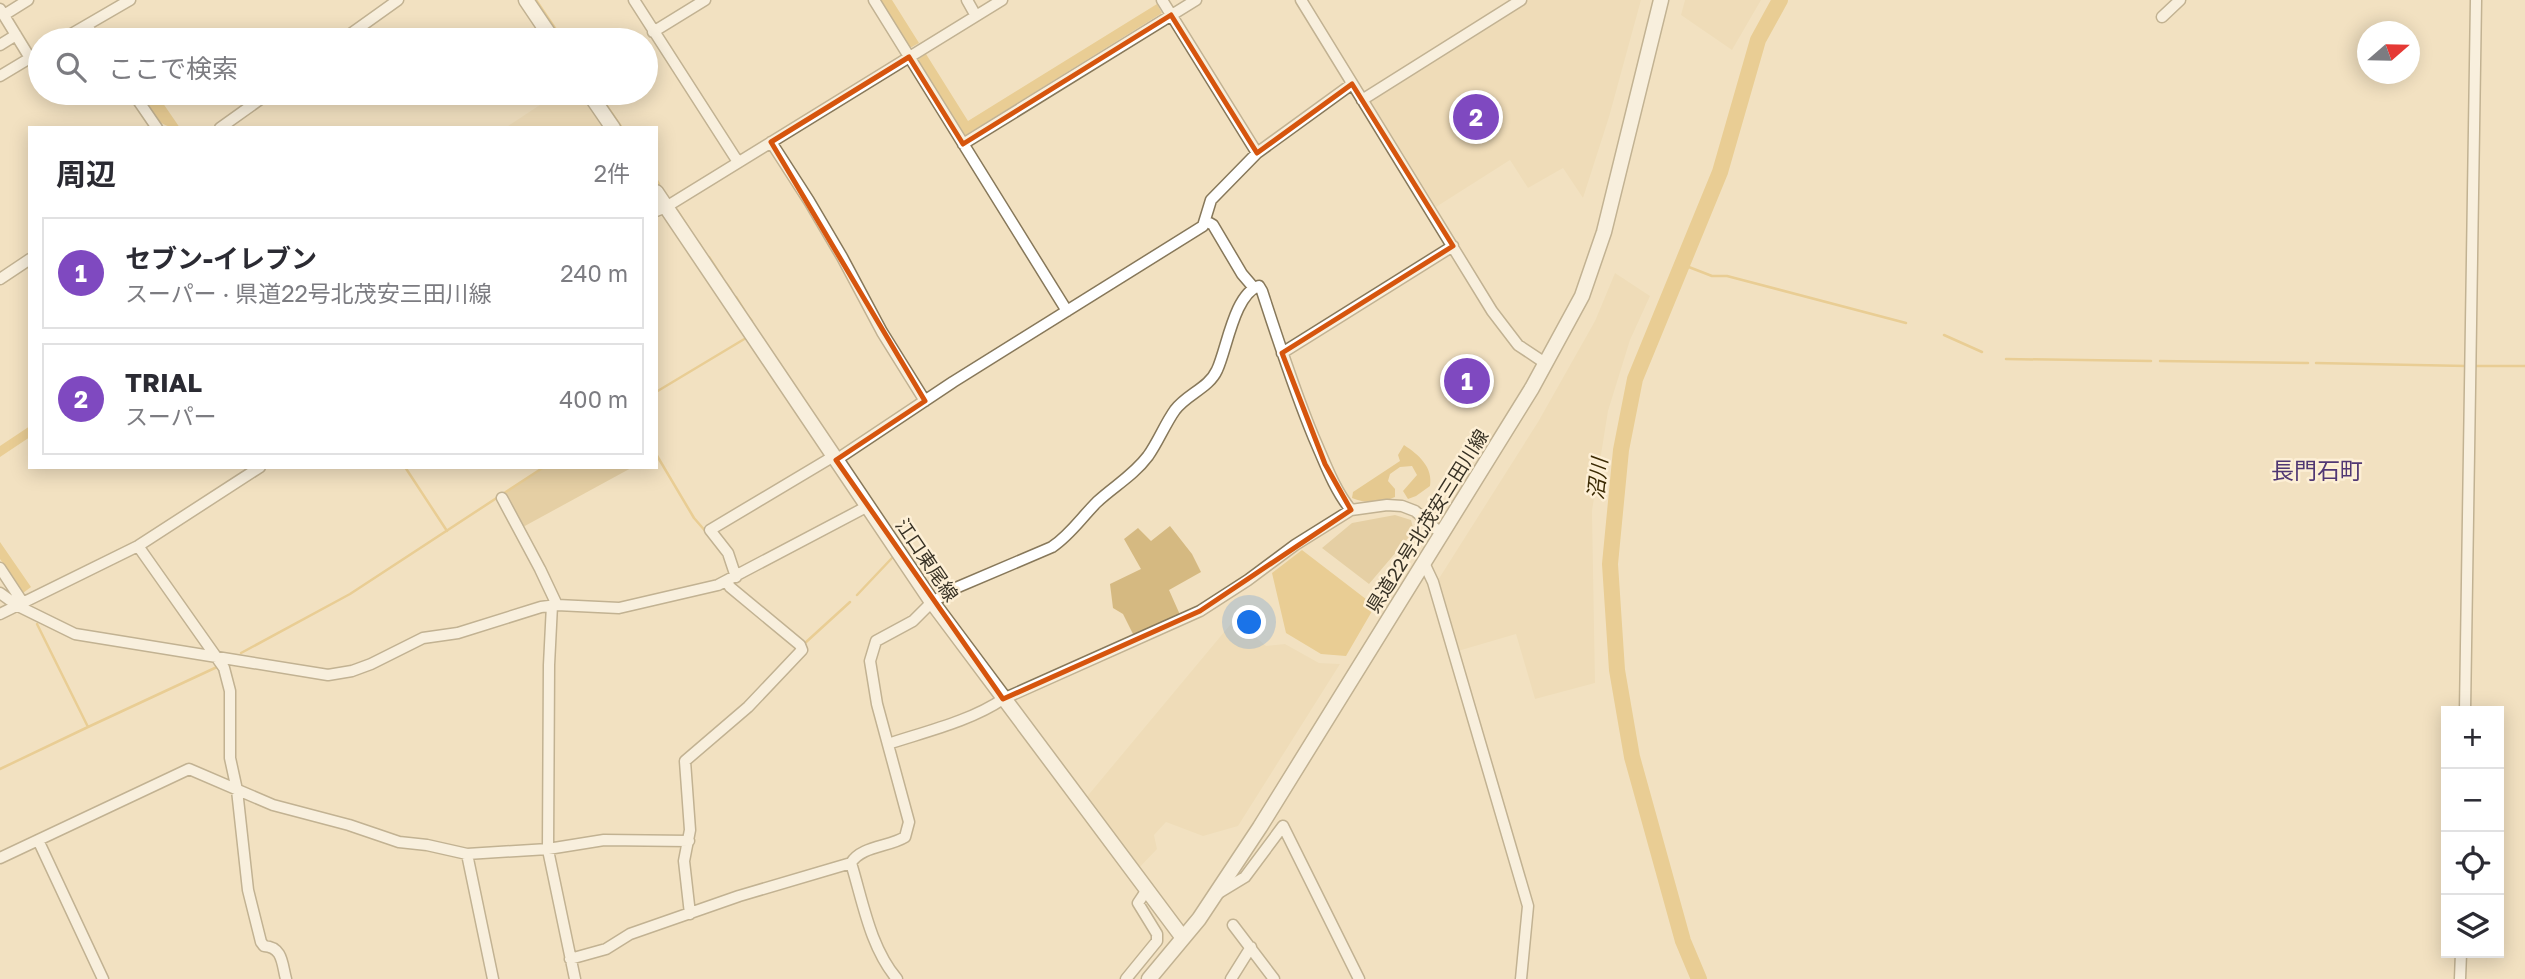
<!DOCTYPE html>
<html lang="ja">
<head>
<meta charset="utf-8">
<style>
	body { margin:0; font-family:"Golos Text","Noto Sans JP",sans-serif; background:#f7f7f7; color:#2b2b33 }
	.controls { position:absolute; right:21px; bottom:21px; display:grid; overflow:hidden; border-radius:0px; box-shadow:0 4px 18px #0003 }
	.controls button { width:63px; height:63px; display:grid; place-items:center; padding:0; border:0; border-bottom:2px solid #e1e1e2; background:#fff; color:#2b2b33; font:35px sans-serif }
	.compass { position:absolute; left:2357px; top:21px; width:63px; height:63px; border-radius:50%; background:#fff; box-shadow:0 4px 18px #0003; rotate:70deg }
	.you { position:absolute; left:1250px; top:623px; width:24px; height:24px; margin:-18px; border:5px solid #fff; border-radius:50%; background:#1a73e8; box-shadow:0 0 0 10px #1a73e833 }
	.badge { display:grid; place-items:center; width:46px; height:46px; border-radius:50%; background:#7f49c0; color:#fff; font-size:23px; font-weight:700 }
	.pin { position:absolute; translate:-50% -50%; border:4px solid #fff; box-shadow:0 2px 7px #0006 }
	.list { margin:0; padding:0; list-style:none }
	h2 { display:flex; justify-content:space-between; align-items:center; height:91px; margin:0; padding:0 28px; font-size:30px }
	h2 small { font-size:23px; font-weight:400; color:#7c7c81 }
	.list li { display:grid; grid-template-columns:46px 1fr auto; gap:21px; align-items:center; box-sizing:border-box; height:112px; margin:0 14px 14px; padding:0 14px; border:2px solid #e1e1e2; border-radius:0px }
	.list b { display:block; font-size:26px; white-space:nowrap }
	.list p { margin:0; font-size:23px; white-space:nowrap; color:#7c7c81 }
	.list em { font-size:23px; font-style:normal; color:#7c7c81 }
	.icon { flex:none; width:38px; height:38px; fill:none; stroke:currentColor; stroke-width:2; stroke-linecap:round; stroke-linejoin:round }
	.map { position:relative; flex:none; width:2525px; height:979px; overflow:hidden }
	.search { position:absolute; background:#fff; box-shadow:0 4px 18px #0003; left:28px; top:28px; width:630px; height:77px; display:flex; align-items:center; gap:18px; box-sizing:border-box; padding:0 24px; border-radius:38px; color:#7c7c81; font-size:26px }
	.panel { position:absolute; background:#fff; box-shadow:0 4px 18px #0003; left:28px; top:126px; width:630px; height:343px; border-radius:0px }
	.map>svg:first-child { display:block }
</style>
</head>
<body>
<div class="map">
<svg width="2525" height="979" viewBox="0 0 2525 979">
	<rect width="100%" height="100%" fill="#f2e1c1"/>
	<path fill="#ead6ae" d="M1529,0H1641L1609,117L1583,198L1563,168L1528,188L1510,160L1436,207L1370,100Z
		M1685,0H1761L1732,50L1681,15Z
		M558,93H579L603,128H505Z
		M1615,273L1650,296L1630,340L1608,411L1592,511L1595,683L1535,699L1516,634L1458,651L1438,580L1538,422L1595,321Z
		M1235,619L1266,646L1285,644L1319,663L1340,664L1238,826L1203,836L1166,822L1154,835L1157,849L1137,870L1085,799Z"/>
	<path fill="#d5b981" d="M544,467H633L523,527L504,494Z
		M1395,515L1411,520L1414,531L1369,584L1322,548L1352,523Z
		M1170,526L1192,554L1201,572L1169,590L1181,617L1134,636L1123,614L1113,608L1110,584L1141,569L1124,539L1138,528L1151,541Z"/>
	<path fill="#d5ab55" d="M1404,445C1419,455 1433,467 1430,486L1416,496L1408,499L1403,491L1417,475L1412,466L1400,467L1390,474L1388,481L1395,489V497C1381,503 1366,504 1352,498L1353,492L1400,461L1398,455Z"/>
	<path fill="#ddb45d" d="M880,0H892L919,43L910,48Z
		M1157,4L1162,13L964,136L917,60L926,54L968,121Z
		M139,93H156L180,128C156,128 152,111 139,93Z
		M30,426V437L0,457V446Z
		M0,542L31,587L23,593L0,559Z
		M1302,550L1375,606L1346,656L1321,654L1286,633L1272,573Z"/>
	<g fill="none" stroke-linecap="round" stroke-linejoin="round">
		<path stroke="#ddb45d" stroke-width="2.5" d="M536,0L563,40
			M598,93L622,128
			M656,179L659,184
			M677,210L691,232
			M699,243L702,248
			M709,257L722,277
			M1681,264L1712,276H1727L1906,323
			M726,283L731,290
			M736,297L744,310
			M748,316L752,321
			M1944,335L1982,352
			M2006,359L2151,361
			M2160,361L2308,363
			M2316,363L2466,366
			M2473,366H2525
			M656,392L746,338
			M656,454L694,518L707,533
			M405,467L447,531
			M857,595L892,558
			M803,642L805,643L850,602
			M241,653L350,594L544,467
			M88,727L217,667
			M0,769L88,727L37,624"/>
		<path stroke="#ddb45d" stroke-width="16" d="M1699,979L1683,941L1632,757L1617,670L1610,564L1621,450L1635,379L1720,172L1758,40L1780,0"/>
		<g stroke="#87785a" stroke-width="13">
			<path id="minor" d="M634,0L738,162
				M874,0L1067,311
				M967,0L976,16
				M1162,0L1257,153
				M1301,0L1492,311L1518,345L1545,363
				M0,9L30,58
				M4,15L28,0
				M2162,17L2180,0
				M87,26L97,40
				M653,32L705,0
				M61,40L130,0
				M342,40L398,0
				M0,45L16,35
				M0,76L40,52
				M133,93L157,128
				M1362,100L1521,0
				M220,128L269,93
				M771,142L809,201L842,257L882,332L925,401
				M963,144L1196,0
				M656,211L666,207L1002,0
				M1206,221L1213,225L1242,274L1254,288
				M0,279L30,259
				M1282,353L1453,246
				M836,460L953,382L1203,226L1211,200L1257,153L1352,84
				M502,498L540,569L557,605
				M138,546L224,668L230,691V758L237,790L248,890L261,942L264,946C283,947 282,964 286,979
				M1424,563L1433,582L1528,906L1521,979
				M0,568L23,603
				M736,577L728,553L710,530L834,456
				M0,593L18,606L75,634L328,675L352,671L371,664L423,638L458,633L541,607L557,605L619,608L718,585L868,506
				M552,605L549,665L548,850L575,979
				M0,614L138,546L260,467
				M2465,711L2476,0
				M888,744C924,732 971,721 1003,699L1200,611L1248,580L1295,545L1351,510L1387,505L1402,506L1415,511L1442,534
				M38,840L103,979
				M467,854L548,849L604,840L689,841
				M0,858L189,769L273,805L349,825L399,842L427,845L467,854L493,979
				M851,863C863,902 870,947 897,979
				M1217,894L1245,877L1283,826L1359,979
				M690,914L684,861L690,830L685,761L748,707L802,650L800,645L730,587L727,582
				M1233,925L1274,979
				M570,959L606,949L630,934L739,896L851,863C861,846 889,847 905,837L909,822L877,704L870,661L876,641L913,621L932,602L958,587L1052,547C1070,535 1081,518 1097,502C1114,486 1133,476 1148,456C1158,442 1165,424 1175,410C1187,394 1209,388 1217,370C1227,349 1234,294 1259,286L1262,291C1278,340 1294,390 1314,438C1325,463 1334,489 1351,510
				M1126,979L1157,941V934L1138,903L1146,891
				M1231,979L1251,947
				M2460,979L2461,953"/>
		</g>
		<g stroke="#87785a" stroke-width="17">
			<path id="major" d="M526,0L553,40
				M589,93L613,128
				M656,192L932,602L1183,938
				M1149,979L1199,919L1260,827L1532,388L1582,296L1604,232L1661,0"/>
		</g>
		<use href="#minor" stroke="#fff" stroke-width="10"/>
		<use href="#major" stroke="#fff" stroke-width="14"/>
	</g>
	<path d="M0 0H2525V979H0ZM1171,15L1257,153L1352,84L1453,246L1282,353L1325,464L1351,510L1200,611L1003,699L836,460L925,401L771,142L909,57L963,144Z" fill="#f2e1c1" fill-opacity=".55" fill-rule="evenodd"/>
	<path fill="none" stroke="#d6550e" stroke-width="5" stroke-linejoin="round" d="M1171,15L1257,153L1352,84L1453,246L1282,353L1325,464L1351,510L1200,611L1003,699L836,460L925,401L771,142L909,57L963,144Z"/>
	<g text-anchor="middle" stroke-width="5" stroke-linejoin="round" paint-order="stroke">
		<g font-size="19" fill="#383225" stroke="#fdefd5">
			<text transform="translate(1427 521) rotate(-58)" y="7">県道22号北茂安三田川線</text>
			<text transform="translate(927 560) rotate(56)" y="7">江口東尾線</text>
		</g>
		<g font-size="21" font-style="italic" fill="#3b2a03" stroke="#fdefd5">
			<text transform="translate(1598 479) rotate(-84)" y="7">沼川</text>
		</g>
		<g font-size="23" fill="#503773" stroke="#fdefd5">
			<text x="2317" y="479">長門石町</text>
		</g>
	</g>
</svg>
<div class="controls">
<button>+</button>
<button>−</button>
<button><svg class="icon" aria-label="locate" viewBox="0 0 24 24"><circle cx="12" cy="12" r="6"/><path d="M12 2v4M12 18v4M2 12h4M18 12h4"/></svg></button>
<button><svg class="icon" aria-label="layers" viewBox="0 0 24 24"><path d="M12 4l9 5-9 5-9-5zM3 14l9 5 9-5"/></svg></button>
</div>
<svg class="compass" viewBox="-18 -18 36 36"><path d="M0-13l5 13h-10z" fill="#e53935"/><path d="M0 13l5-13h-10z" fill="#7c7c81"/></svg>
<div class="you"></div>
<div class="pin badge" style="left:1467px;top:381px">1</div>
<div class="pin badge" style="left:1476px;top:117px">2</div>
<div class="search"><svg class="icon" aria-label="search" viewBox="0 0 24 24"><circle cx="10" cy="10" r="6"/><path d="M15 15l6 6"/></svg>ここで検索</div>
<section class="panel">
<h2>周辺<small>2件</small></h2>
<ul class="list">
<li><span class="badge">1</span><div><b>セブン-イレブン</b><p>スーパー · 県道22号北茂安三田川線</p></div><em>240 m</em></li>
<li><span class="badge">2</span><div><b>TRIAL</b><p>スーパー</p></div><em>400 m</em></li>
</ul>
</section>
</div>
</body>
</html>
